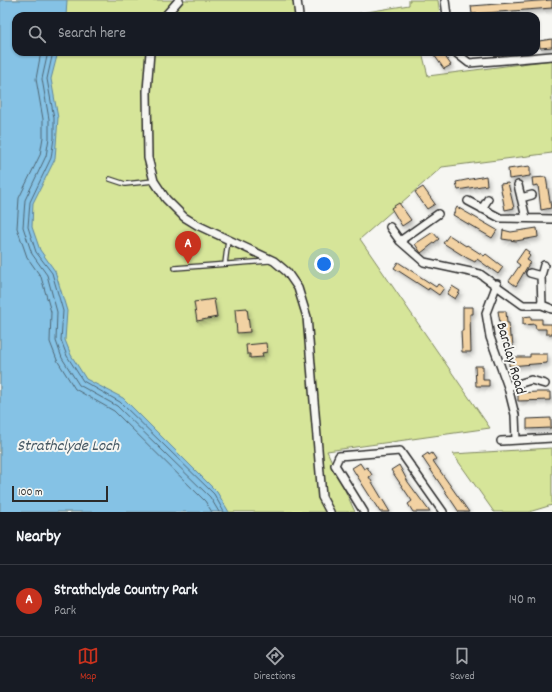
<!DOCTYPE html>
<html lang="en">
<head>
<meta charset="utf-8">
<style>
	body { margin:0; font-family:Dekko,sans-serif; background:#20242c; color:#f1f3f6 }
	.scale { position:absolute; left:12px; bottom:10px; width:96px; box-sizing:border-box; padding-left:4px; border:2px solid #2b2b2b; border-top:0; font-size:11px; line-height:14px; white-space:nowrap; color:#2b2b2b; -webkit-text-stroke:3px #f6f6f2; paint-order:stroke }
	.you { position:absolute; left:324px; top:264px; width:14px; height:14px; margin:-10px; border:3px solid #fff; border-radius:50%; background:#1a73e8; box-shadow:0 0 0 6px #1a73e833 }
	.badge { display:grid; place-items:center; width:26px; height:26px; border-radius:50%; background:#c8321e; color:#fff; font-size:13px; font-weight:700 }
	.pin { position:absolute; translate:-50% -33px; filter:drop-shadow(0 1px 2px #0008) }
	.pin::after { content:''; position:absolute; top:21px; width:14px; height:12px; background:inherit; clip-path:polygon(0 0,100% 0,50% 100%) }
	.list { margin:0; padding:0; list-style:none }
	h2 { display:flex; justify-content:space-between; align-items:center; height:52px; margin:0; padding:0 16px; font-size:17px }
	h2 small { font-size:13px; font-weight:400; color:#9ea1a6 }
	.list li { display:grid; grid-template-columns:26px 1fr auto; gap:12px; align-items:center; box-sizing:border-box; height:72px; padding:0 16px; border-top:1px solid #363941 }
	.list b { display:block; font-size:15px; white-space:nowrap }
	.list p { margin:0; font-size:13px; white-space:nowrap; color:#9ea1a6 }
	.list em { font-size:13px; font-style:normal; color:#9ea1a6 }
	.icon { flex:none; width:22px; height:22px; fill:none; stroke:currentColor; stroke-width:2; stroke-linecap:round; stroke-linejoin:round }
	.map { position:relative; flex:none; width:552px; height:512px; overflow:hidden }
	.search { position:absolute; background:#171b24; box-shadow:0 1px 3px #0004; left:12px; right:12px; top:12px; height:44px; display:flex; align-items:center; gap:10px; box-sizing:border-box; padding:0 14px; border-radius:12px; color:#9ea1a6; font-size:15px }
	.sheet { height:124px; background:#171b24 }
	nav { display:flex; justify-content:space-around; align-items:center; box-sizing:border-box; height:56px; border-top:1px solid #363941; background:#171b24; font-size:11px; color:#9ea1a6 }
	nav a { display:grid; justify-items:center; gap:2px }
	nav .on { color:#c8321e }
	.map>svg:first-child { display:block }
</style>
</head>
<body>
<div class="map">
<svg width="552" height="512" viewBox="0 0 552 512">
	<defs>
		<filter id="shadow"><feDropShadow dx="2" dy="3" stdDeviation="2" flood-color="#0004"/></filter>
	</defs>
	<rect width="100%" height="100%" fill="#f6f6f2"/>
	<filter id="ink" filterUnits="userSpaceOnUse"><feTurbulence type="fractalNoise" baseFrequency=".025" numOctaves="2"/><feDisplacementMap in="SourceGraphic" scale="8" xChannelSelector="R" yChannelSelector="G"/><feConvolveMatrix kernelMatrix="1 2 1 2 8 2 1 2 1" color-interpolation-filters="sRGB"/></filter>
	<g filter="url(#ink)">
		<path fill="#d6e599" stroke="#808862" d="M0,0H294L296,16H16V52H422L428,76L552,60V153L442,167L360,239L490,428L327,451L355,512H0Z
			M409,0H438L440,15L343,16L409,5Z
			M552,448V505L529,512H494L453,454Z"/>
		<path fill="#85c2e5" stroke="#61869b" d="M0,0H67L66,16H16V52H58L51,79L58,118L55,159L33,203L32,227L40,250L55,271L67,311L65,340L71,355L86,379L123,398L217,492L229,512H0Z"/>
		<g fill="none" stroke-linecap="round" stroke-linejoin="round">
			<path stroke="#4f6775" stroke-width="1" d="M41,52L36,79L43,119V137L40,155L19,198L17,228L27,257L41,277L51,312L50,342L57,360L75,389L114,411L205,501L212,512
				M48,52L42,79L49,119V138L46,156L25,200L23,227L32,254L47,275L57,312L56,341L62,358L79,385L117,406L210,497L219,512
				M53,52L47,79L54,118V138L51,158L30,202L28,227L36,252L52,273L63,311L61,340L67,356L83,381L120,402L214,494L224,512"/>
		</g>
		<path fill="#f2d2a3" stroke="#2b2b2b" filter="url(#shadow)" d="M552,0V8L472,14L471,6Z
			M552,39V47L540,48L539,41Z
			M432,52H442L451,65L444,69Z
			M530,166V176L509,179L508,169Z
			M486,176L487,185L458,190L456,182Z
			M546,177L551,208L541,210L538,185L533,186L532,178Z
			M508,183L514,208L505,210L500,184Z
			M423,187L435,204L427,209L415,192Z
			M399,203L411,220L402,226L391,208Z
			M457,207L497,230L492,238L453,215Z
			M537,228L538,237L516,241L502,239L503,230L511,232Z
			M433,232L439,239L421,253L415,244Z
			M449,235L466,246L467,245L484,256L486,254L503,267L498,274L477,259L475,262L467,258L443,243Z
			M525,249L529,252L528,254L530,256L527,260L530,262L516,286L509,281L520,265L516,262Z
			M398,262L436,287L438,284L444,288L439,295L429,288L428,290L394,268Z
			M452,286L460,291L455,299L447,294Z
			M214,299L217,317L197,321L194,302Z
			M463,307H473V314H470L471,352H462L461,331H463Z
			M247,308L250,332L237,333L235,309Z
			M498,311H506L507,323H509L510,337H512L513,346H504Z
			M531,316V319H542V324H552V334H546V329H536L535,324L523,325V317Z
			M266,343L267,352L262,353L263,357L250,358V354H247L246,345Z
			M530,354H547V363L509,366V357H530Z
			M475,366H483V380H489V386H476Z
			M538,392H550V400L518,401V393Z
			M551,418V428L527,429V419Z
			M428,453L429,455L432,453L436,459L433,461L469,512H459L422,457Z
			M360,463L364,469L367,467L372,475L369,477L390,512H380L352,468Z
			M399,465L408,482L430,512H413L408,504L412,501L391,470Z"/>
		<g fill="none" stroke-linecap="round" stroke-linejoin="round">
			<g stroke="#2b2b2b" stroke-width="6">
				<path id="service" d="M110,179L125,184L154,181
					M225,264L228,240
					M175,268L269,261"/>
			</g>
			<g stroke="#2b2b2b" stroke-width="10">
				<path id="minor" d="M297,0L299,16
					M445,0L447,16
					M165,16L179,0
					M150,52L147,91L148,158L154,181L166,199L184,217L197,225L274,261L287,272L298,288L307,317L322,497L330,512
					M455,52L469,63L552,56
					M518,185L526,218
					M521,198L532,195
					M468,201L500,218L552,219
					M482,209L488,199
					M390,227L400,241L424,262L480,274L523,305H542L552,309
					M400,241L438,214
					M530,273L541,276
					M497,284L486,313L490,337L508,387L515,415L516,440
					M542,305L541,276L544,265
					M508,387L531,380L545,384
					M501,441L552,438
					M364,512L335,465L339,456L400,451L443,512"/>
			</g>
			<use href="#service" stroke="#f6f6f2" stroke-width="3.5"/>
			<use href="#minor" stroke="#f6f6f2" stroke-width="7"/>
		</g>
	</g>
	<g text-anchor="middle" stroke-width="4" stroke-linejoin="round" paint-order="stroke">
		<g font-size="15" fill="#2b2b2b" stroke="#f6f6f2">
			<text transform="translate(512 358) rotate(74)" y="5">Barclay Road</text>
		</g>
		<g font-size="16" font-style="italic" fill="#465863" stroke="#f6f6f2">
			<text x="68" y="450">Strathclyde Loch</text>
		</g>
	</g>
</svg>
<div class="scale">100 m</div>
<div class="you"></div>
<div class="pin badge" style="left:188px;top:264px">A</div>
<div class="search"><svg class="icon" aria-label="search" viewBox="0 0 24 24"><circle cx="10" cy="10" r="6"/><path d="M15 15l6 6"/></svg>Search here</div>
</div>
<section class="sheet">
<h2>Nearby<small></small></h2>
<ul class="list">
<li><span class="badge">A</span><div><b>Strathclyde Country Park</b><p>Park</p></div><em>140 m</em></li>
</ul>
</section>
<nav>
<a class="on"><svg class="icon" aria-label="map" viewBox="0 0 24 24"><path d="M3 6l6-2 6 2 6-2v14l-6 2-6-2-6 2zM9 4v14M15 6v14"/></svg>Map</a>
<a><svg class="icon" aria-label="directions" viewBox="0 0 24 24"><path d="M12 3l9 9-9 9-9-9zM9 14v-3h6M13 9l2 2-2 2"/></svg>Directions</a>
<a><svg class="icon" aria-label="saved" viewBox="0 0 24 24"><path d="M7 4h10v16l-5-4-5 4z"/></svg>Saved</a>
</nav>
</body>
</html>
